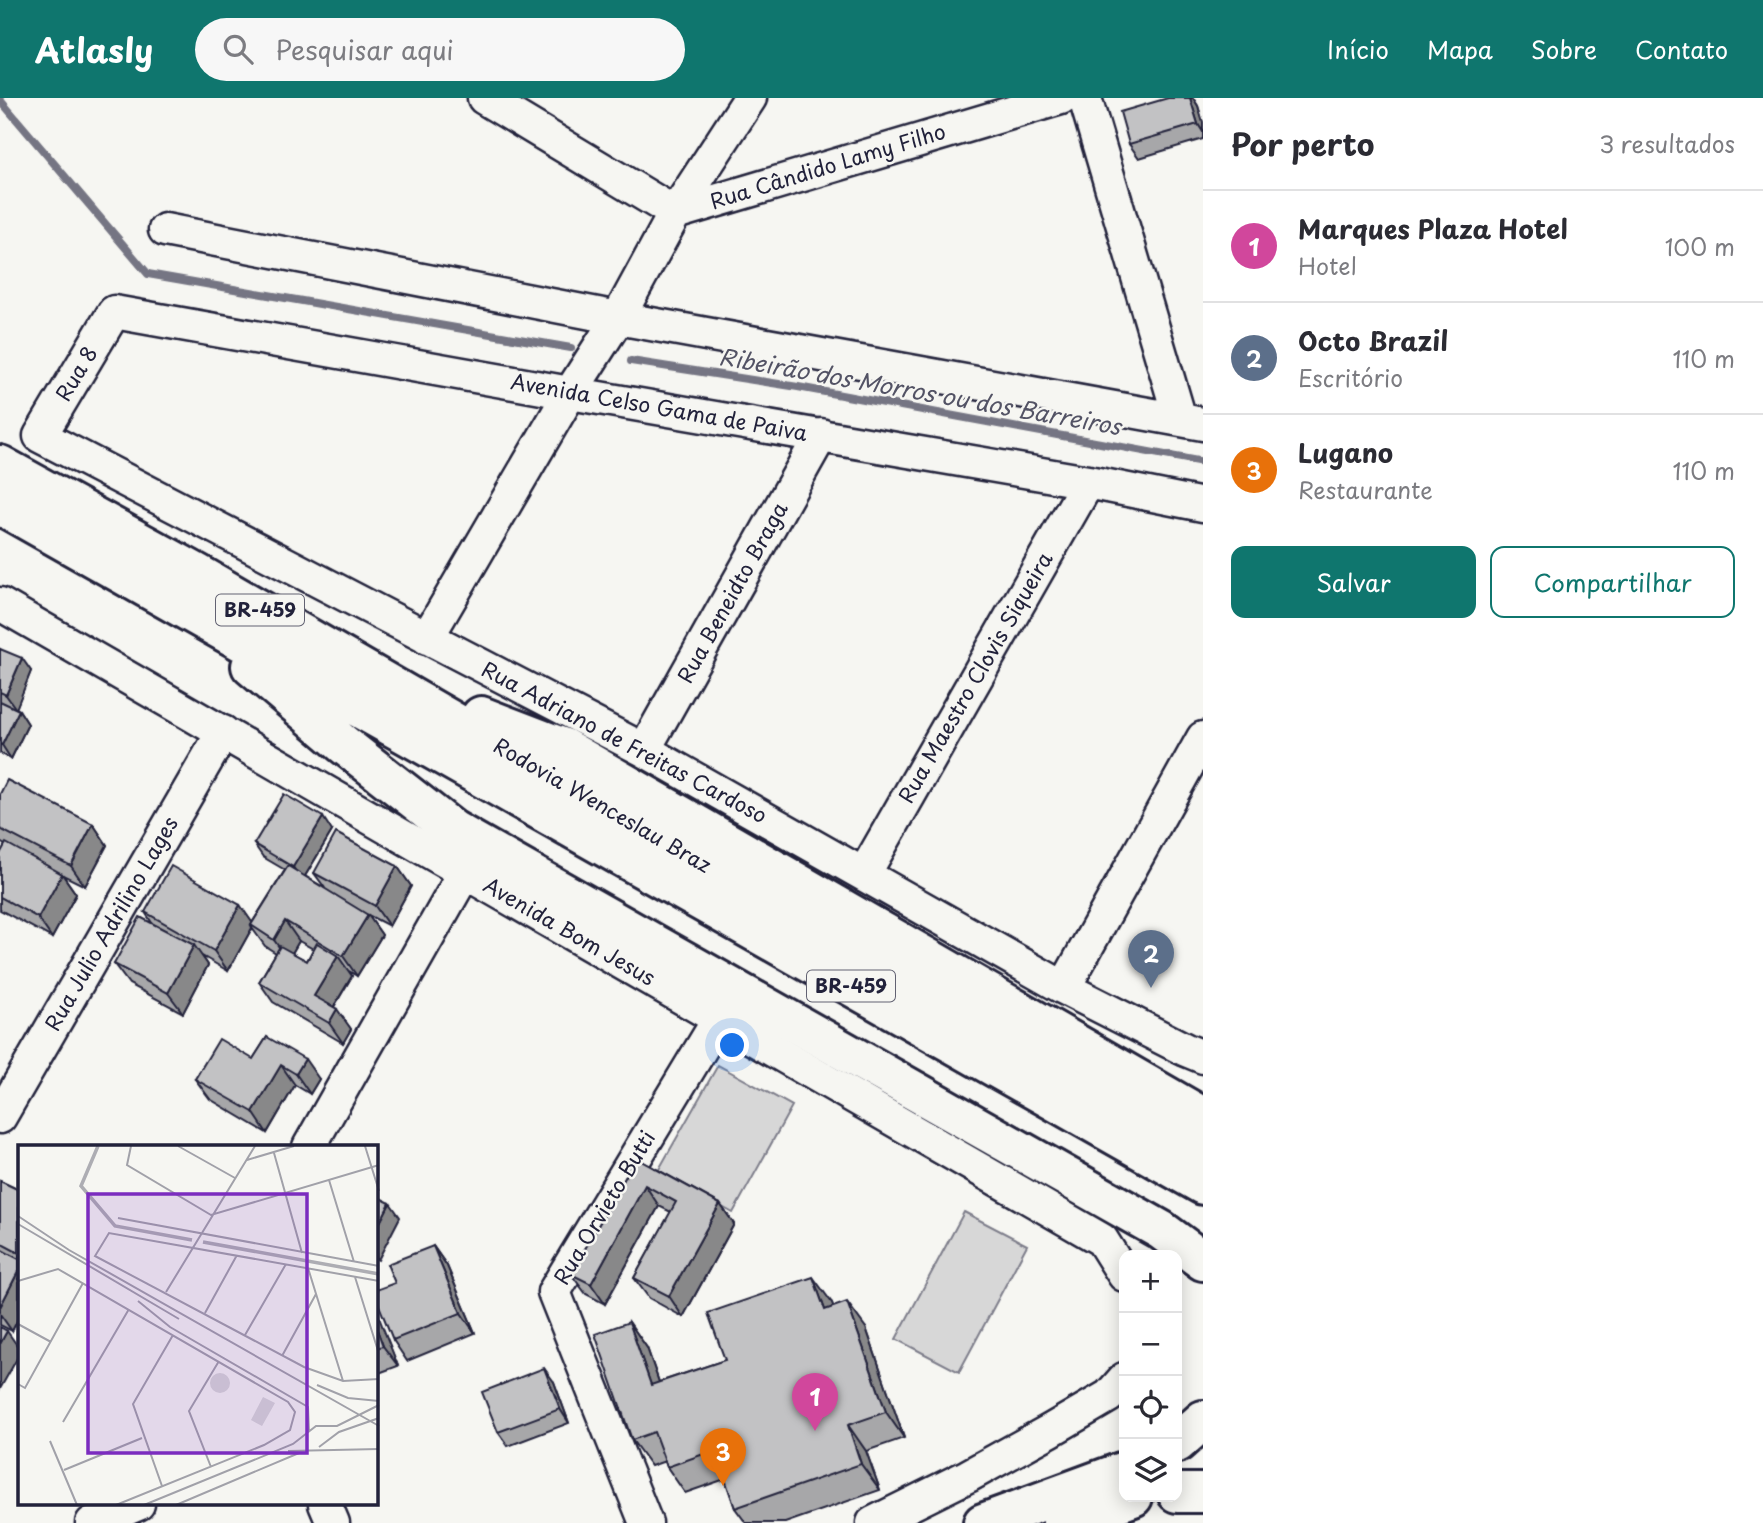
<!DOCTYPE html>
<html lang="pt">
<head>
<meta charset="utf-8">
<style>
	body { margin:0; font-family:"Playpen Sans",sans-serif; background:#f7f7f7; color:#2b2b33 }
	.controls { position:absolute; right:21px; bottom:21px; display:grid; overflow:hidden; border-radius:14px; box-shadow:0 4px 18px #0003 }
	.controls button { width:63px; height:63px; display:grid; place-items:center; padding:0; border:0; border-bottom:2px solid #e1e1e2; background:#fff; color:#2b2b33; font:35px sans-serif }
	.you { position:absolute; left:733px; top:948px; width:24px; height:24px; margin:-18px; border:5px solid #fff; border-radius:50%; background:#1a73e8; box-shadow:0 0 0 10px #1a73e833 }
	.badge { display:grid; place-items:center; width:46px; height:46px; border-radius:50%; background:#0f766e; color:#fff; font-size:23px; font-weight:700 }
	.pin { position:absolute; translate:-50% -58px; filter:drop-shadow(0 2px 4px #0008) }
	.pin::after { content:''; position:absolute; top:37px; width:24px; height:21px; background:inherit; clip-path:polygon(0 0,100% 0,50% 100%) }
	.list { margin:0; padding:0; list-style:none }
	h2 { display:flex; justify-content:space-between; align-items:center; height:91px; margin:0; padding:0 28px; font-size:30px }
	h2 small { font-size:23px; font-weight:400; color:#7c7c81 }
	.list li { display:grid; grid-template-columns:46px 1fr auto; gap:21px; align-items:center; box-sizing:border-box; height:112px; padding:0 28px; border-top:2px solid #e1e1e2 }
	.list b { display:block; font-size:26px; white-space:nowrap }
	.list p { margin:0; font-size:23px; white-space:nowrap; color:#7c7c81 }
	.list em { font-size:23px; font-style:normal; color:#7c7c81 }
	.actions { display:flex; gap:14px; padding:21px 28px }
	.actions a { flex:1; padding:16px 0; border:2px solid #0f766e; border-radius:14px; text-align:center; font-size:24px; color:#0f766e }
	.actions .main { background:#0f766e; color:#fff }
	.icon { flex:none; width:38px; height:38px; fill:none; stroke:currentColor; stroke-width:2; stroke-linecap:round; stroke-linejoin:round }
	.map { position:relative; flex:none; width:1203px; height:1425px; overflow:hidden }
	header { display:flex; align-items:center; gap:42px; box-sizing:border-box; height:98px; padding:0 35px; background:#0f766e; color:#fff }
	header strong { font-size:33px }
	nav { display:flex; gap:38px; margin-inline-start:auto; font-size:24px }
	.search { width:490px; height:63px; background:#f7f7f7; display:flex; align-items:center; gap:18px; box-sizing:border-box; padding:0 24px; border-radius:38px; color:#7c7c81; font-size:26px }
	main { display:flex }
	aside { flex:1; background:#fff }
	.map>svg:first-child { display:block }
</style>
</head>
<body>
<header>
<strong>Atlasly</strong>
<div class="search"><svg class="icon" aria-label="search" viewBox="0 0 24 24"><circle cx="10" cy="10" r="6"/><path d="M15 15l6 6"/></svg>Pesquisar aqui</div>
<nav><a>Início</a><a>Mapa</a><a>Sobre</a><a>Contato</a></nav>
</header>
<main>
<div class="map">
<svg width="1203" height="1425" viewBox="0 0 1203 1425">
	<rect width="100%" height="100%" fill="#f6f6f2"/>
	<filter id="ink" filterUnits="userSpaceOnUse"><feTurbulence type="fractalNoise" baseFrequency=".0143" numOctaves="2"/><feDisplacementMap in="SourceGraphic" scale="14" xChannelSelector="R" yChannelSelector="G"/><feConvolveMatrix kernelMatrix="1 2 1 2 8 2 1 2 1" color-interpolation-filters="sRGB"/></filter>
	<g filter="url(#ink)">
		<path fill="#d7d7d7" stroke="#7c7c89" stroke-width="2" d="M718,967L792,1008L733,1115L658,1073Z
			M964,1114L1027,1147L959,1274L896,1241Z"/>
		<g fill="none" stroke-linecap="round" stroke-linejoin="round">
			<path stroke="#757583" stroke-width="8" d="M0,2L148,176L571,250
				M631,263L798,289L1203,364"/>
			<g stroke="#22223b" stroke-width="37">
				<path id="minor" d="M484,0L675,115L1061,0
					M1085,0L1180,321
					M165,132L618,220L1203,326
					M1203,407L1088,384L570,295L114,214L40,338L644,652L1064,890L1186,952L1203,959
					M0,506L1102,1142L1124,1177
					M427,540L570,295L618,220L675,115L750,0
					M644,652L821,337
					M864,776L1088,384
					M1064,890L1203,640
					M0,1019L223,634
					M309,1049L465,774
					M325,1406L333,1425
					M92,1425L138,1406
					M646,1425L554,1194L719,921
					M873,1425L968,1378L1051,1332L1109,1298L1124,1281"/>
			</g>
			<g stroke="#22223b" stroke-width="44">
				<path id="secondary" d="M1177,1345L1203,1322
					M1177,1395H1203
					M983,1425L1124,1373
					M1062,1425L1133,1399"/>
			</g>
			<g stroke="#22223b" stroke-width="44">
				<path id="primary" d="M0,367L198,476L518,661L1203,1050
					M0,407L1203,1087
					M251,568L343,646L453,732L1161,1132L1203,1163
					M481,618L564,650L1203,1019"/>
			</g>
			<use href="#minor" stroke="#f6f6f2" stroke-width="32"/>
			<use href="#secondary" stroke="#f6f6f2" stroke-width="38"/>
			<use href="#primary" stroke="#f6f6f2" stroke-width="38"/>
		</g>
		<path fill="#a7a7a9" stroke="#22223b" stroke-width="2" fill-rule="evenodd" d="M1168,0H1193L1198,8L1203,25V41L1139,60L1129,46Z
			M0,551L31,573L16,610L19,612L28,626L11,661L0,655Z
			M0,696L93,726L107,747L85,788L63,777L76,796L52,840L0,812V756L5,747L0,744Z
			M332,733L305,778L325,790L314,775L397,768L411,788L389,828L368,817L382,837L357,878L349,873L352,878L334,909L351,931L343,945L273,904L259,884L276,855L265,848L252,830L228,873L202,858L208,867L183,915L129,886L114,866L152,825L145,814L240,807L252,825L285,772L263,759L254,746ZM299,843L313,851L307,863L292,855Z
			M267,939L319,981L310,996L295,987L267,1035L210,1001L195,981L253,961Z
			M636,1060L720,1106L734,1126L683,1219L649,1200L634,1180L671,1114L659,1108L605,1206L586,1196L571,1176Z
			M0,1083L19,1092V1219L12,1233L0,1227Z
			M433,1148L447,1168L475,1235L407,1263L393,1242L395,1185Z
			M832,1205L833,1209L866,1230L904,1340L866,1353L880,1392L785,1425H746L735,1410L725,1381L685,1395L667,1369L665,1363L651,1368L632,1342L629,1224L647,1250L659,1284L725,1262Z
			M376,1215L398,1268L376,1276Z
			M554,1284L569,1325L508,1348L498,1334Z"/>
		<path fill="#888889" stroke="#22223b" stroke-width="2" d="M1190,0H1193L1198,8L1203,25V34L1198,26Z
			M22,560L31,573L16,611L6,597Z
			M19,612L28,626L11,661L2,647Z
			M323,719L332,733L302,783L293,769Z
			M93,726L107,747L85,788L71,768Z
			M397,768L411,788L389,828L375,808Z
			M62,776L76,796L52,840L38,820Z
			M240,807L254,827H251L252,830L228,873L214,853Z
			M368,817L382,837L357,878L343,858Z
			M285,823L299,843L288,862L274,842Z
			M194,847L208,867L183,915L168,895Z
			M338,858L352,878L328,918L314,898Z
			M337,911L351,931L343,945L329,925Z
			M305,961L319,981L310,996L296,976Z
			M281,967L295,987L267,1035L253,1014Z
			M645,1087L659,1108L605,1206L591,1186Z
			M390,1105L400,1119L378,1162L376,1161V1132Z
			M720,1106L734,1126L683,1219L669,1198Z
			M433,1148L447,1168L475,1235L461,1215Z
			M19,1172V1219L12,1233L0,1216V1209Z
			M813,1179L832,1205L844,1238L825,1212Z
			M847,1204L866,1230L904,1340L886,1314Z
			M376,1215L378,1217L398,1268L383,1248L376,1229Z
			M629,1224L647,1250L669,1313L651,1287Z
			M7,1233L19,1250V1257L0,1291V1246Z
			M544,1270L554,1284L569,1325L560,1311Z
			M848,1327L866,1353L880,1392L861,1366Z"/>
		<path fill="#c2c2c4" stroke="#22223b" stroke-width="2" d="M1168,0H1190L1198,26L1129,46L1120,14Z
			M0,551L22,560L6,597L0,594Z
			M0,603L19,612L2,647L0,646Z
			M7,682L93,726L71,768L0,731V696Z
			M284,696L323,719L293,769L254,746Z
			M336,735L397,768L375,808L314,775Z
			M6,745L62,776L38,820L0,799V756Z
			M171,768L240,807L214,853L145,814Z
			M288,768L368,817L343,858L285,823L274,842L251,827Z
			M140,819L194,847L168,895L114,866Z
			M317,845L338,858L314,898L337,911L329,925L259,884L280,848L307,863Z
			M267,939L305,961L296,976L281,967L253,1014L195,981L219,941L253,961Z
			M636,1060L720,1106L669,1198L634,1180L676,1104L645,1087L591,1186L571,1176Z
			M0,1083L19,1092V1155L0,1145Z
			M376,1098L390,1105L376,1132Z
			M433,1148L461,1215L393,1242L376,1200V1192L395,1185L387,1166Z
			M0,1151L19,1161V1172L0,1209Z
			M813,1179L825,1212L847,1204L886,1314L848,1327L861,1366L735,1410L715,1352L667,1369L654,1334L632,1342L595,1236L629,1224L651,1287L725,1262L708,1215Z
			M0,1229L7,1233L0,1246Z
			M376,1229L383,1248L376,1250Z
			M544,1270L560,1311L498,1334L482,1294Z"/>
	</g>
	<g text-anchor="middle" stroke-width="5" stroke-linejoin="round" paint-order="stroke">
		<g fill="#f6f6f2" stroke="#626272" stroke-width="2">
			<rect x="216" y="496.5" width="88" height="31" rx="5"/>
			<rect x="807" y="872.5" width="88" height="31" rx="5"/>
		</g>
		<g font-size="19" font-weight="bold" fill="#22223b">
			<text x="260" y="519">BR-459</text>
			<text x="851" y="895">BR-459</text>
		</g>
		<g font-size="21" fill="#22223b" stroke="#f6f6f2">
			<text transform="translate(828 69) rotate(-17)" y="7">Rua Cândido Lamy Filho</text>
			<text transform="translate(77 276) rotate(-59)" y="7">Rua 8</text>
			<text transform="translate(659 310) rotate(10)" y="7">Avenida Celso Gama de Paiva</text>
			<text transform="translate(733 495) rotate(-61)" y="7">Rua Beneidto Braga</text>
			<text transform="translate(976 580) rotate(-60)" y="7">Rua Maestro Clovis Siqueira</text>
			<text transform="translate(624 645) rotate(28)" y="7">Rua Adriano de Freitas Cardoso</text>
			<text transform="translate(602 708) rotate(30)" y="7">Rodovia Wenceslau Braz</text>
			<text transform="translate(112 826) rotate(-60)" y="7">Rua Julio Adrilino Lages</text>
			<text transform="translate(569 834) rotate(30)" y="7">Avenida Bom Jesus</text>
			<text transform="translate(605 1110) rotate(-59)" y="7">Rua Orvieto Butti</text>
		</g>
		<g font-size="23" font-style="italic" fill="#535365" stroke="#f6f6f2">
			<text transform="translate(920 294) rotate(10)" y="8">Ribeirão dos Morros ou dos Barreiros</text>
		</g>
	</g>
	<g transform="translate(18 1047)">
		<rect width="360" height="360" fill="#f6f6f2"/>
		<path d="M192 238a10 10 0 1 1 20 0a10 10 0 1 1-20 0ZM245,252L257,258L244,281L233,275Z" fill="#d7d7d7"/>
		<path fill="none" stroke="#adadb3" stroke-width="3.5" d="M80,1L63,41L97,81L174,95M185,97L361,129"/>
		<path fill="none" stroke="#a1a1a9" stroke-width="2" d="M113,1L109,20L193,70L361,20M160,1L217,33M347,1L361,46M256,8L284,108M229,15L276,1M311,35L336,117M0,71L51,105L361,281M100,73L361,121M0,79L161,174M290,123L325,236M337,132L361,209M0,136L40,124L270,257L277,267L272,285L246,300L98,360M361,136L91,88L77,111L286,222L325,236L361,234M148,147L237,1M120,156L152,182L290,262L291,287M187,168L219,110M0,179L33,197M227,190L268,119M264,211L298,149M0,239L7,243L65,138M299,240L330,253L361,256M45,277L111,164M32,296L59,360M301,302L321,287L361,273M270,306L361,304M193,322L171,266L201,216M46,325L124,293M144,341L115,259L155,190M126,360L275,299L298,281H319L361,260M158,360L281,308"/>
		<path fill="#7b2cbf" fill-opacity="0.15" stroke="#7b2cbf" stroke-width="3.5" d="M70,49H289V308H70Z"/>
		<rect width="360" height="360" fill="none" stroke="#22223b" stroke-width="3.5"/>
	</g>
</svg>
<div class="controls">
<button>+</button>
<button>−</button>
<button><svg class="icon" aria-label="locate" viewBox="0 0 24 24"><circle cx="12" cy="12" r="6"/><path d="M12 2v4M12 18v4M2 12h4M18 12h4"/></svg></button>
<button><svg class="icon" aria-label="layers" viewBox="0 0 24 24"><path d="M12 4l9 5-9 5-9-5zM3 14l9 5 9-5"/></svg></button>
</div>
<div class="you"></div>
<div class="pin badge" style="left:815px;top:1333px;background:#d1479c">1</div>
<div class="pin badge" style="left:1151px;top:890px;background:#5c6f8a">2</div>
<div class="pin badge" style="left:723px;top:1388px;background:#e8710a">3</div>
</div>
<aside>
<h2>Por perto<small>3 resultados</small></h2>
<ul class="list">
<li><span class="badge" style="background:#d1479c">1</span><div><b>Marques Plaza Hotel</b><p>Hotel</p></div><em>100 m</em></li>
<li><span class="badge" style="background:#5c6f8a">2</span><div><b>Octo Brazil</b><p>Escritório</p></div><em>110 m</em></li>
<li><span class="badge" style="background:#e8710a">3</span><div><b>Lugano</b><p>Restaurante</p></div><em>110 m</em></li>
</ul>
<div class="actions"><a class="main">Salvar</a><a>Compartilhar</a></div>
</aside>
</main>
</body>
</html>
